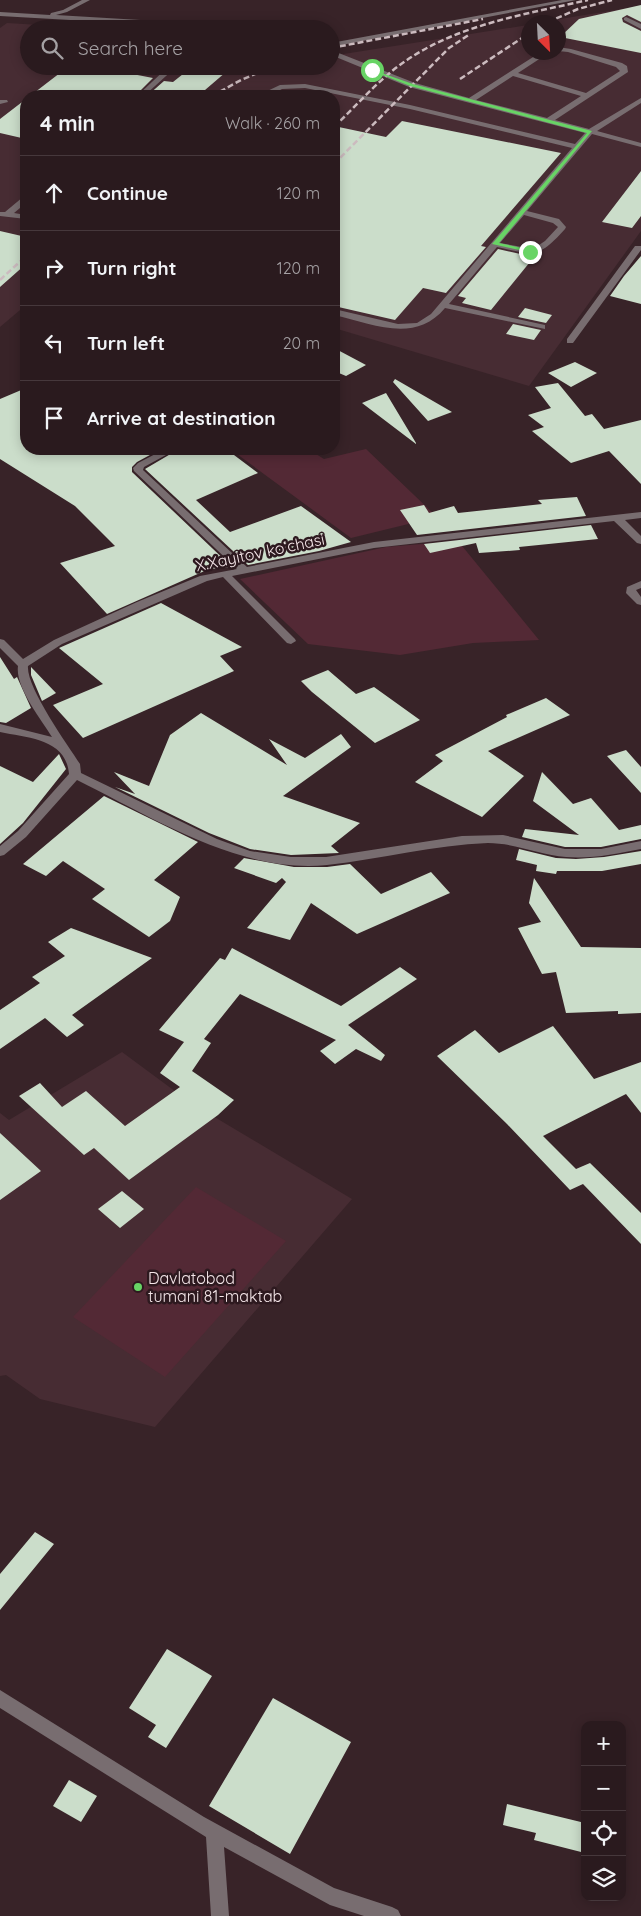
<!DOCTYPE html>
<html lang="en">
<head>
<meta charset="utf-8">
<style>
	body { margin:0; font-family:Quicksand,sans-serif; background:#322327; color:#f1f3f6 }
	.controls { position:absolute; right:15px; bottom:15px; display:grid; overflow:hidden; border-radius:10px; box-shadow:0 2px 12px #0003 }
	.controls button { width:45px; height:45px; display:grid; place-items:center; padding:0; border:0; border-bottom:1px solid #46383c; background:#2a1a1e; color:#f1f3f6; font:25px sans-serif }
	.compass { position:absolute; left:521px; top:15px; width:45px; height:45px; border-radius:50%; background:#2a1a1e; box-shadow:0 2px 12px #0003; rotate:156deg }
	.stop { position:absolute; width:15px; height:15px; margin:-11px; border:4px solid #68d465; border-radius:50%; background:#fff }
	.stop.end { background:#68d465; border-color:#fff; box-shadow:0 1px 5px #0008 }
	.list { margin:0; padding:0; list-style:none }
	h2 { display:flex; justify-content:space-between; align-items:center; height:65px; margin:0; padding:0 20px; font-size:21px }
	h2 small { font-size:16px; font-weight:400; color:#a5a1a4 }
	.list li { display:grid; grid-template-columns:32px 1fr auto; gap:15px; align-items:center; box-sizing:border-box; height:75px; padding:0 20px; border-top:1px solid #46383c }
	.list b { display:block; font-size:19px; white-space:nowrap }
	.list em { font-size:16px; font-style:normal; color:#a5a1a4 }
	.icon { flex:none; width:28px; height:28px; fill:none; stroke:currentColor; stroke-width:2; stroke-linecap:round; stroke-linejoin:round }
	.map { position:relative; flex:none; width:641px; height:1916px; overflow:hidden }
	.search { position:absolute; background:#2a1a1e; box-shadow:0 2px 12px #0003; left:20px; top:20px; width:320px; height:55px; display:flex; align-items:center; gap:12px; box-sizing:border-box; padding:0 18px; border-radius:28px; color:#a5a1a4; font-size:19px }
	.panel { position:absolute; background:#2a1a1e; box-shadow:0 2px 12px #0003; left:20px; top:90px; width:320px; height:365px; border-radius:20px }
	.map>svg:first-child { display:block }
</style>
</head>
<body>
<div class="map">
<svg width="641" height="1916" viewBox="0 0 641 1916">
	<rect width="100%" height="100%" fill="#382328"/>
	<path fill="#472c33" d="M641,6V231L529,386L334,328V96H26V305L0,327V28L7,23L106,29H29V66H331V56L528,25V52H558V22H541Z
		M122,1052L191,1103L352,1199L155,1427L40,1399L6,1375L0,1376V1113L9,1120Z"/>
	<path fill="#532935" d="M230,449H308L324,459L366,449L437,517L351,538Z
		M458,541L539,640L473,643L400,655L308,644L240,579L386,547Z
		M196,1187L286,1241L165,1377L73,1317Z"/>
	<path fill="#cbddca" d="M641,5V22L627,15L622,18L623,22L641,31V53L560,37L579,19Z
		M69,66H91L153,78L135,96H30Z
		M193,66H233L198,96H147L164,81L173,82Z
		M26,99V139L0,133V119Z
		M402,121L561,153L481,246L486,247L446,293L423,288L395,320L334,306V126L386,137Z
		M641,171V216L632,228L602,222Z
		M0,231L26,237V264L0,287Z
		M498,249L534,257L491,310L462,303L466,298L458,296Z
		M641,256V304L610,296L624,276Z
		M525,308L552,315L546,323L518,317Z
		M513,324L541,330L534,340L506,334Z
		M334,348L366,365L346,376L334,371Z
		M575,362L597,373L571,387L548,373Z
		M395,379L452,412L428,421L393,382Z
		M558,383L585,416L592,414L604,429L641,420V484L609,451L571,463L532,431L544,427L528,415L551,408L535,387Z
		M26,388V449H115L125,453L132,449H161L137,462L132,467V472L232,567L209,569L107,614L60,563L115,546L75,506L0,459V399Z
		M386,393L416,443V444L362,403Z
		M179,449H226L258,473L196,500L230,532L301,506L351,542L319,551L248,565L145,469Z
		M577,497L586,516L417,535L400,510L424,505L429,513L454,506L458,513L542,504L538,500Z
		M591,525L598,539L519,547L520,550L479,553L476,543L430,553L424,544Z
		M161,603L242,647L220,656L234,671L83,738L53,705L103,684L59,648Z
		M0,657L14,679L17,677L31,708L6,723L0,722Z
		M31,667L56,693L42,701L31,675Z
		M328,670L356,694L374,687L420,720L375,743L312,692L301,681Z
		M546,698L570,715L488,751L524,776L482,817L415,782L443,761L435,755L507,717L506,715Z
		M201,713L287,765L269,739L305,758L341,734L351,747L283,796L360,823L331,846L339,853L291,855L250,849L209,833L115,787L135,794L114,772L149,786L170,735Z
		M626,750L641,767V793L607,756Z
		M59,754L66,769L23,823L0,844V766L33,782Z
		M542,772L573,804L591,798L619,830L641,825V839L601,847H565L522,837L525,829L579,835L533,801Z
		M104,796L198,842L154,880L180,897L170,921L149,937L92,899L105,889L63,861L46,876L23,864Z
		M519,849L556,858L576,859L604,857L641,851V864L602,871H557L556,874L536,871L537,865L516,860Z
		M244,858L294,867H327L350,864L381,894L431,872L450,893L357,934L311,903L290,940L247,928L286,882L282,878L276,883L234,868Z
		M534,878L581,947L641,948V1013L618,1014V1011L566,1013L556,972L542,974L518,928L541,922L529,903Z
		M71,928L152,958L72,1015L84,1025L67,1037L45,1018L0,1049V1010L40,983L32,977L65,956L48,942Z
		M232,948L341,1006L400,967L417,979L348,1025L385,1055L381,1061L356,1049L335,1064L320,1051L336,1040L240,994L204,1039L211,1043L192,1071L234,1100L218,1115L129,1180L94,1148L84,1155L19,1096L40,1083L62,1107L86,1091L125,1126L180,1087L160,1073L184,1042L159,1030L220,958L225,960Z
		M553,1026L594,1079L641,1062V1113L626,1094L543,1136L576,1169L590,1163L641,1213V1244L583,1184L570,1190L507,1124L437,1056L475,1030L499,1053Z
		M0,1133L41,1171L0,1200Z
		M122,1191L144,1209L120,1228L98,1209Z
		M35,1532L54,1544L0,1610V1574Z
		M167,1649L212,1676L166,1748L148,1737L156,1725L129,1708Z
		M273,1698L351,1742L290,1854L209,1806Z
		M69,1780L97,1796L81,1822L53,1806Z
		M507,1804L585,1823V1853L534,1840L536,1833L503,1825Z"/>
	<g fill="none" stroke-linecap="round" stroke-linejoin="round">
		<path fill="#786d70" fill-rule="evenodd" d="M82,0H90L67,12L56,15L191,23L227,29L0,16V12L50,15L51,13L63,10Z
			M562,0H576L331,47V43Z
			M626,17L641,24V29L624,20V18Z
			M558,47L571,49L622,63L627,66L628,72L555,120L589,129L641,98V103L597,131L641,143V147L592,134L527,211L559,219L566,227L565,229C538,259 534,255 497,247L449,304L545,325V329L445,308C415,344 373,324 334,315V309L398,324L417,323L431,314L572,148L410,109L305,88L282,89L269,96H261V94L280,85L305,84L410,105L575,144L585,133L409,87L331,55V50L415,83L469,98L541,52H550L518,73L586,93L620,71L616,67L568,52L558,51ZM513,76L581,96L547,118L476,100ZM524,215L553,223L558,227L545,241L533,249L500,243Z
			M169,66H177L144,96H137Z
			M0,100H7L8,102L0,104Z
			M23,197H26V203L14,213L26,215V219L0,216V212H5Z
			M635,246H641V250L573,343H567V339Z
			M165,449H177L144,467L143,470L247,567L374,542L641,512V518L625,520L641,536V544L637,543L614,521L374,548L232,576L295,639L296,641L291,644L287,643L223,577L207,581L62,644L28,666C26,687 67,744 80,764L81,773L217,839L250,851L291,857H326L462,836L503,835L565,849H601L641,841V849C616,854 592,859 566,857C540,855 515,843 488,843C434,845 381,859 327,865C240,874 152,817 77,780L26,837L4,855L0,856V846L18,831L69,774C66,739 29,738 0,732V724L52,737C41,719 15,687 18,666L0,648V639L4,640L23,659L54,640L137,602L200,576L237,569L134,471L133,468L138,463Z
			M641,581V588L636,590L641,597V605L637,604L626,593L627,587Z
			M0,1690L204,1817L334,1888L392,1907L398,1910L401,1916H364L330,1905L224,1847L229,1916H211L206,1837L0,1708Z"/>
		<path stroke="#ccbbbf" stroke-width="2.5" stroke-dasharray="6 3" stroke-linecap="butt" d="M548,22L578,9L612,0
			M331,48L483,19
			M460,79L528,34
			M212,96L241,80L274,66
			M334,127C358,104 380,78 407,60C460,24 527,14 588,0
			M334,164L449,48L470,34
			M0,280L26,256"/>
	</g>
	<path fill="#68d465" d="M370,69L413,84L592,131L499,243L532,250V253L492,244L587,133L410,86L370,70Z"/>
	<circle fill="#68d465" stroke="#2d191f" stroke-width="2" cx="138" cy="1287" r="5"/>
	<g text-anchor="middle" stroke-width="5" stroke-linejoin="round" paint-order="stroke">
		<g font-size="16" fill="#f5e6e9" stroke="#2d191f">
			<text transform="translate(260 552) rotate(-12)" y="6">X.Xayitov koʻchasi</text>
		</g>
		<g font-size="16" fill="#f5e6e9" stroke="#2d191f" text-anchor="start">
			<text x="148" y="1284">Davlatobod<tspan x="148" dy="18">tumani 81-maktab</tspan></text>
		</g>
	</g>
</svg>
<div class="controls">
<button>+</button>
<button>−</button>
<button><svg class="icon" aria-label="locate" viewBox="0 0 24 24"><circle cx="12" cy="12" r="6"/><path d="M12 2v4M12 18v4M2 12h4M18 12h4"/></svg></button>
<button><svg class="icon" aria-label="layers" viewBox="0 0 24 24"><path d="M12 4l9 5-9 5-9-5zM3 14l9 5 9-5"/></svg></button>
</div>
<svg class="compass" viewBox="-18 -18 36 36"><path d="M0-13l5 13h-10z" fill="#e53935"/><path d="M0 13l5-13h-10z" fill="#a5a1a4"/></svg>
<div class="stop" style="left:372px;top:70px"></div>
<div class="stop end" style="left:530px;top:252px"></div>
<div class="search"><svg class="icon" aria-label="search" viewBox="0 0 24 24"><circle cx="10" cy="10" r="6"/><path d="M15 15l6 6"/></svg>Search here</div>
<section class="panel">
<h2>4 min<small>Walk · 260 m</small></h2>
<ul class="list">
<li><svg class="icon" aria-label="ahead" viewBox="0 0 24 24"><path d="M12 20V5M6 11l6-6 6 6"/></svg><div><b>Continue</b></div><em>120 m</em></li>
<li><svg class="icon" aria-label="right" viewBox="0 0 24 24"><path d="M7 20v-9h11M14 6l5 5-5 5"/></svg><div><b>Turn right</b></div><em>120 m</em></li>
<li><svg class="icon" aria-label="left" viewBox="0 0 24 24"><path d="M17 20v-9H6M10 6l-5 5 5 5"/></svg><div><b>Turn left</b></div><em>20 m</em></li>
<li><svg class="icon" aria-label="arrive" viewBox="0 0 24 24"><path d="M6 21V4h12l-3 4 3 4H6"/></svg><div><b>Arrive at destination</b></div></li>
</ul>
</section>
</div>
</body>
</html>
